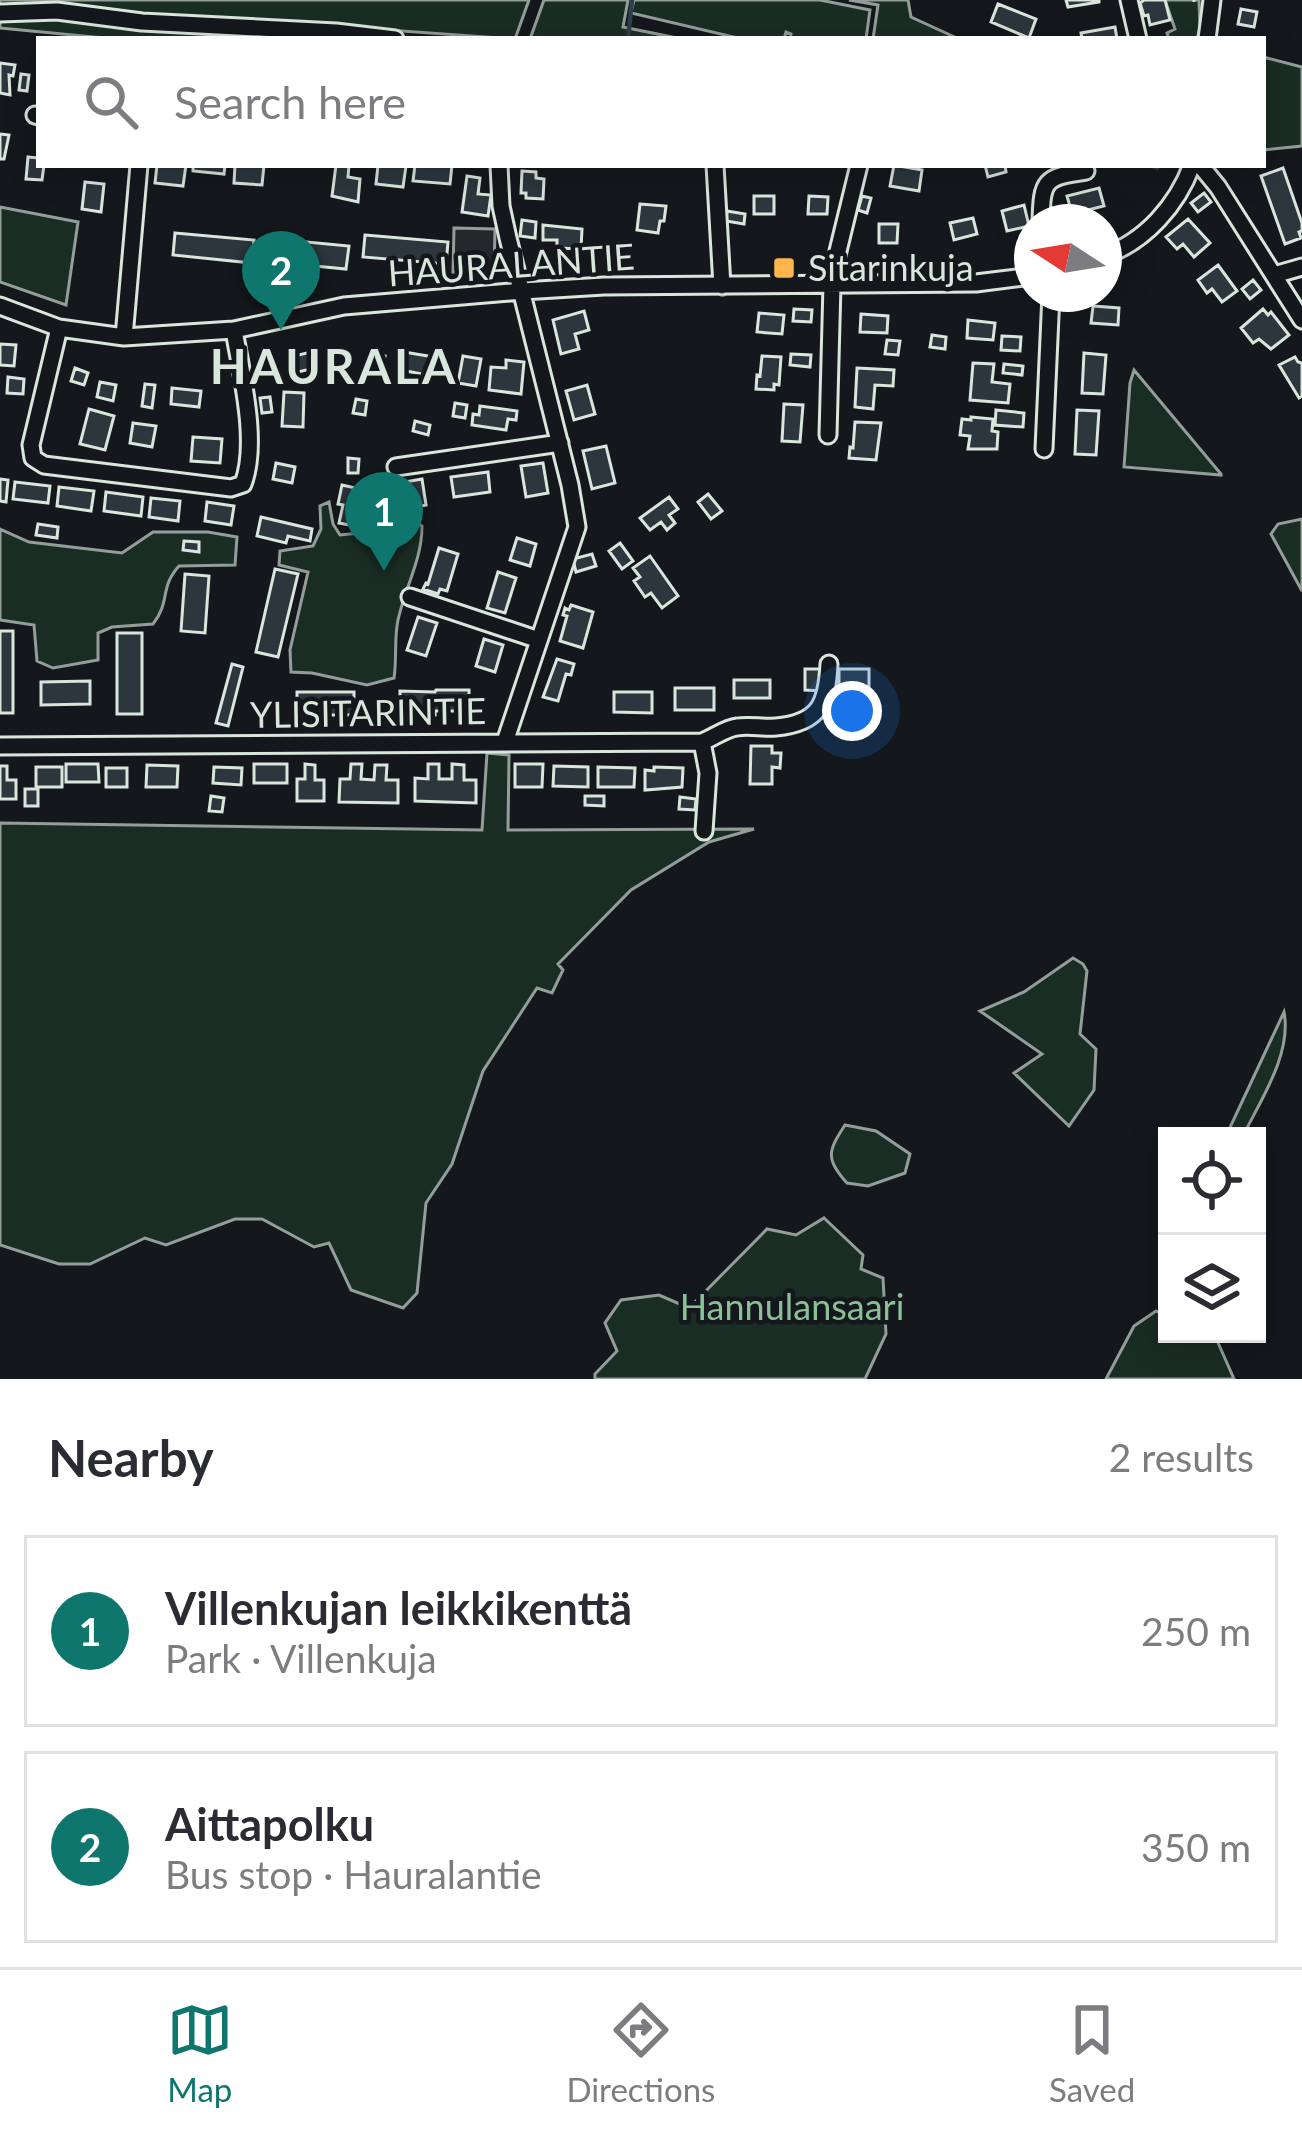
<!DOCTYPE html>
<html lang="en">
<head>
<meta charset="utf-8">
<style>
	body { margin:0; font-family:Lato,sans-serif; background:#f2f2f3; color:#2b2b33 }
	.controls { position:absolute; right:36px; bottom:36px; display:grid; overflow:hidden; border-radius:0px; box-shadow:0 6px 30px #0003 }
	.controls button { width:108px; height:108px; display:grid; place-items:center; padding:0; border:0; border-bottom:3px solid #e1e1e2; background:#fff; color:#2b2b33; font:60px sans-serif }
	.compass { position:absolute; left:1014px; top:204px; width:108px; height:108px; border-radius:50%; background:#fff; box-shadow:0 6px 30px #0003; rotate:282deg }
	.you { position:absolute; left:852px; top:711px; width:42px; height:42px; margin:-30px; border:9px solid #fff; border-radius:50%; background:#1a73e8; box-shadow:0 0 0 18px #1a73e833 }
	.badge { display:grid; place-items:center; width:78px; height:78px; border-radius:50%; background:#0f766e; color:#fff; font-size:39px; font-weight:700 }
	.pin { position:absolute; translate:-50% -99px; filter:drop-shadow(0 3px 6px #0008) }
	.pin::after { content:''; position:absolute; top:63px; width:42px; height:36px; background:inherit; clip-path:polygon(0 0,100% 0,50% 100%) }
	.list { margin:0; padding:0; list-style:none }
	h2 { display:flex; justify-content:space-between; align-items:center; height:156px; margin:0; padding:0 48px; font-size:51px }
	h2 small { font-size:39px; font-weight:400; color:#7c7c81 }
	.list li { display:grid; grid-template-columns:78px 1fr auto; gap:36px; align-items:center; box-sizing:border-box; height:192px; margin:0 24px 24px; padding:0 24px; border:3px solid #e1e1e2; border-radius:0px }
	.list b { display:block; font-size:45px; white-space:nowrap }
	.list p { margin:0; font-size:39px; white-space:nowrap; color:#7c7c81 }
	.list em { font-size:39px; font-style:normal; color:#7c7c81 }
	.icon { flex:none; width:66px; height:66px; fill:none; stroke:currentColor; stroke-width:2; stroke-linecap:round; stroke-linejoin:round }
	.map { position:relative; flex:none; width:1302px; height:1379px; overflow:hidden }
	.search { position:absolute; background:#fff; box-shadow:0 6px 30px #0003; left:36px; right:36px; top:36px; height:132px; display:flex; align-items:center; gap:30px; box-sizing:border-box; padding:0 42px; border-radius:0px; color:#7c7c81; font-size:45px }
	.sheet { height:588px; background:#fff }
	nav { display:flex; justify-content:space-around; align-items:center; box-sizing:border-box; height:168px; border-top:3px solid #e1e1e2; background:#fff; font-size:33px; color:#7c7c81 }
	nav a { display:grid; justify-items:center; gap:6px }
	nav .on { color:#0f766e }
	.map>svg:first-child { display:block }
</style>
</head>
<body>
<div class="map">
<svg width="1302" height="1379" viewBox="0 0 1302 1379">
	<rect width="100%" height="100%" fill="#14181c"/>
	<path fill="#1a2d24" stroke="#939e99" stroke-width="3" d="M0,0H529L515,39L305,24L301,39H115L0,28Z
		M544,0H628L623,27L682,39H530Z
		M634,0H820L870,10L866,39H790L791,34L786,32L784,39H742L631,13Z
		M849,0H908L911,17L959,39H873L878,5Z
		M1165,0H1199L1200,27L1197,39H1169L1167,33L1175,29Z
		M1263,57L1302,67V146L1263,150Z
		M0,207L78,222L66,305L0,282Z
		M1134,370L1221,474V475L1124,467L1130,383Z
		M389,501L422,526C422,560 405,587 398,620C394,638 397,659 394,678L367,685L312,673L291,672L290,650L308,572L279,565L280,551L313,546L321,529L320,506L329,502L333,524L340,535L359,533L369,526L371,502Z
		M1302,519V591L1271,534L1278,524Z
		M0,529L29,542L122,553L153,532H208L237,537L235,565L179,566C159,588 171,601 153,624L112,627L98,633V660L53,668L37,661L34,625L0,620Z
		M487,753L509,755L508,830L754,829L709,842L631,890L558,964L563,970L552,993L537,988L483,1071L452,1164L426,1203L417,1293L403,1308L351,1290L329,1243L314,1247L262,1219H235L166,1245L145,1238L90,1264H59L0,1245V823L482,830Z
		M1073,958L1083,964L1087,971L1080,1034L1096,1049L1094,1090L1069,1126L1014,1073L1042,1054L980,1011L1024,992Z
		M1284,1012C1292,1054 1261,1099 1243,1136H1226Z
		M845,1125L876,1131L910,1154L905,1173L868,1186L847,1183C825,1159 828,1151 845,1125Z
		M824,1218L863,1255L861,1269L883,1278L886,1334L865,1379H595V1374L617,1351L605,1323L621,1300L659,1295L689,1308L767,1229L796,1235Z
		M1156,1311L1167,1316V1334H1208L1216,1338L1234,1379H1106L1134,1326Z"/>
	<path fill="#24282b" stroke="#939e99" stroke-width="3" d="M454,228L495,229L494,273L453,272Z"/>
	<g fill="none" stroke-linecap="round" stroke-linejoin="round">
		<path stroke="#2f3f4d" stroke-width="4.5" d="M628,39L632,0
			M1151,165L1157,168"/>
	</g>
	<path fill="#2c363c" stroke="#d8e6dc" stroke-width="3" d="M1066,0H1099V2L1068,7Z
		M1144,0H1165L1170,20L1150,25L1148,15L1144,16L1140,3Z
		M998,4L1036,19L1029,38L991,22Z
		M1241,9L1257,12L1254,27L1238,24Z
		M1115,27L1117,39H1082L1081,33Z
		M0,63L15,65L13,76L9,75L10,95L0,93Z
		M21,74L29,75L27,91L19,90Z
		M0,134L9,135L4,159H0Z
		M28,157L39,158V165H44L42,180L26,179Z
		M157,165H186L183,186L155,183Z
		M193,165H225L224,174L193,171Z
		M235,165H264L262,185L234,183Z
		M336,165H349L348,177L360,179L358,202L332,196Z
		M378,165L406,166L403,187L376,184Z
		M415,165H452L450,184L413,181Z
		M894,165L922,170L919,191L890,186Z
		M985,165H1005L1006,172L988,177Z
		M1283,168L1302,223V231L1299,232L1301,238L1285,244L1261,176Z
		M522,171L536,172V178L544,179L543,199L526,198V193H521Z
		M467,176L480,178L478,194L491,195L488,216L462,212Z
		M85,182L104,184L101,212L82,209Z
		M1099,188L1104,206L1072,214L1067,196Z
		M1204,193L1211,202L1198,212L1191,203Z
		M754,196H774V214H754Z
		M809,196L828,197L827,214H808Z
		M862,196L871,198L867,213L858,210Z
		M640,204L666,206L664,221H660L658,233L637,230Z
		M1024,205L1029,226L1007,231L1002,211Z
		M727,211L745,214L744,224L726,221Z
		M973,218L977,234L954,240L950,223Z
		M1188,219L1210,243L1194,257L1183,244L1177,249L1166,237Z
		M522,220L536,222L535,238L520,236Z
		M879,224H898L897,243H879Z
		M543,225L582,229L581,249L557,248V240H543Z
		M175,233L254,240L252,263L173,255Z
		M365,235L448,242L446,264L363,257Z
		M275,239L349,246L346,269L273,262Z
		M1218,265L1237,291L1222,302L1212,289L1207,293L1198,280Z
		M1253,280L1261,290L1250,299L1242,289Z
		M1093,306L1119,308L1118,325L1091,323Z
		M794,309L812,310L811,322L793,321Z
		M1263,309L1268,315L1271,312L1289,335L1271,349L1259,339L1253,343L1241,328Z
		M584,311L589,330L575,334L579,349L561,354L553,320Z
		M759,313L784,315L782,334L757,332Z
		M861,314L888,316L887,333L860,332Z
		M968,320L995,323L993,340L967,338Z
		M932,335L946,337L945,349L930,347Z
		M1002,336L1021,337L1020,351L1001,350Z
		M887,340L900,341L898,355L885,354Z
		M0,344L16,345L14,366L0,365Z
		M315,351L319,367L294,373L290,357Z
		M404,352L440,358L437,377L401,370Z
		M1084,353L1106,355L1103,394L1082,393Z
		M368,354L385,356L382,372L366,370Z
		M791,354L811,355L810,367L790,365Z
		M463,356L481,359L476,386L458,383Z
		M762,356L781,357L779,385L774,384V390L756,389L757,375L760,376Z
		M1295,357L1298,362L1302,363V396L1299,398L1279,365Z
		M506,360L524,362L521,394L489,390L491,367L506,368Z
		M973,363L994,364L992,382L1010,384L1008,403L970,400Z
		M1004,364L1023,366L1022,375L1003,373Z
		M75,368L88,373L84,385L71,381Z
		M857,368L894,370L893,386L875,385L873,409L855,407Z
		M8,377L24,379L23,394L7,393Z
		M100,382L116,385L113,401L97,397Z
		M145,384L155,385L152,408L142,406Z
		M587,385L595,414L574,420L566,391Z
		M172,388L201,391L199,407L171,404Z
		M284,392L304,393L303,427L282,426Z
		M270,397L272,412L262,413L260,398Z
		M356,399L367,401L365,415L353,413Z
		M455,403L467,405L465,418L453,416Z
		M784,404L803,405L800,442L782,441Z
		M480,406L517,411L516,420L508,419L506,430L472,425L473,414L479,415Z
		M89,409L114,416L105,450L80,444Z
		M996,410L1024,413L1023,427L995,425Z
		M1077,410L1099,411L1096,455L1075,454Z
		M971,417L993,419L992,431L998,432L997,449H968L970,436L960,435L962,419L971,420Z
		M415,421L430,425L428,435L413,431Z
		M855,422L881,423L876,460L849,458L850,447L853,448Z
		M133,423L156,426L152,447L130,443Z
		M193,437L222,439L220,463L191,461Z
		M606,446L615,483L592,489L583,451Z
		M348,458L359,459L358,473H348Z
		M276,463L295,467L292,483L273,479Z
		M543,463L548,493L526,497L521,466Z
		M488,472L490,492L454,497L451,477Z
		M0,479L8,480L6,502L0,501Z
		M422,479L426,505L409,508L405,482Z
		M15,482L50,486L48,503L13,499Z
		M342,485L360,489L357,500L365,502L360,527L339,523L343,505L338,504Z
		M59,487L94,491L91,511L57,506Z
		M106,492L143,497L141,516L104,511Z
		M708,494L722,511L711,519L698,502Z
		M669,497L678,509L669,515L675,523L667,530L661,522L650,530L640,518Z
		M151,498L180,501L178,521L149,517Z
		M207,502L234,506L231,525L205,521Z
		M261,517L312,529L310,541L288,536L286,543L257,536Z
		M38,524L58,527L57,538L36,535Z
		M517,538L536,544L530,566L510,560Z
		M184,541L199,542V552L183,550Z
		M620,543L633,561L622,569L609,551Z
		M439,548L458,554L447,591L440,589L438,594L423,589L426,583L428,584Z
		M592,554L596,566L576,572L573,559Z
		M650,556L678,596L662,608L651,593L645,597L634,581L640,577L633,568Z
		M275,569L298,574L278,657L256,652Z
		M498,572L516,578L505,613L487,608Z
		M185,574L209,576L205,633L181,631Z
		M571,605L593,612L583,648L560,641L567,616L563,615L565,608L569,610Z
		M418,617L437,623L426,656L407,650Z
		M0,631H13V713H0Z
		M117,633H142V714H117Z
		M484,639L503,645L495,672L476,666Z
		M557,659L574,664L571,675L566,674L558,701L543,697Z
		M232,664L243,667L228,726L216,723Z
		M805,669H820V691L805,690Z
		M839,669H869V690H839Z
		M734,680H770V698H734Z
		M90,681V704L41,705V682Z
		M675,688H714V710H675Z
		M436,690H469V711H435V715L400,714V691L435,692Z
		M297,692H354V715H297Z
		M614,692H652V713L614,712Z
		M751,746H772V753H781L780,768L772,767V784H750Z
		M66,764H98L99,782H66Z
		M254,764H287V783H254Z
		M305,764L315,765V780H324V801H297V779H305Z
		M351,764H362L361,779L374,780L375,765H387L386,780H398V803L339,802L340,779H350Z
		M428,764H439V779H452V764L464,765V780H476V803L415,801V778L428,779Z
		M515,764H543L542,787H515Z
		M147,765L178,766L177,787H146Z
		M0,766H7V780H16V799H0Z
		M554,766L588,767V787L553,786Z
		M36,767H62V787H36Z
		M214,767L242,768L241,785L213,783Z
		M598,767L635,768L634,787H598Z
		M654,767L683,768L682,787L645,790V770L654,771Z
		M106,768H127V787H106Z
		M25,789H38V806H25Z
		M211,796L224,798L222,812L209,811Z
		M585,796H604V806L585,805Z
		M680,797L696,799L695,810L679,809Z"/>
	<g fill="none" stroke-linecap="round" stroke-linejoin="round">
		<g stroke="#d8e6dc" stroke-width="21">
			<path id="minor" d="M1129,0L1138,39
				M0,13L57,11L142,22L336,32L395,39
				M1207,39L1212,0
				M35,115L39,116
				M499,165L501,206L508,238L570,485L577,527L505,742
				M715,165L722,286
				M1200,165L1218,187L1302,320
				M1041,222C1042,180 1044,177 1086,171
				M1104,256C1146,241 1177,205 1192,165
				M1274,275L1302,267
				M0,306L59,328L124,337L234,330L344,306L522,291L604,286L976,283L1032,276
				M59,328L31,445L33,458L44,465L231,488L243,484C259,442 241,373 234,330
				M124,337L139,165
				M828,435L832,285L838,251L859,165
				M1044,449L1051,294
				M396,467L560,443
				M410,597L539,640
				M702,742L708,773L704,831
				M0,746L702,742C713,738 726,728 737,727C749,725 763,728 776,727C820,723 827,703 829,664"/>
		</g>
		<use href="#minor" stroke="#14181c" stroke-width="15"/>
		<path stroke="#d8e6dc" stroke-width="3" stroke-dasharray="15 6" stroke-linecap="butt" d="M1194,2V0"/>
	</g>
	<rect fill="#ffb74d" stroke="#14181c" stroke-width="4.5" x="772" y="256" width="24" height="24" rx="6"/>
	<g text-anchor="middle" stroke-width="9" stroke-linejoin="round" paint-order="stroke">
		<g font-size="36" fill="#d8e6dc" stroke="#14181c">
			<text transform="translate(511 265) rotate(-4)" y="13">HAURALANTIE</text>
			<text transform="translate(368 713) rotate(-1)" y="13">YLISITARINTIE</text>
		</g>
		<g font-size="36" fill="#d8e6dc" stroke="#14181c" text-anchor="start">
			<text x="808" y="281">Sitarinkuja</text>
		</g>
		<g font-size="36" fill="#8ac095" stroke="#14181c">
			<text x="792" y="1320">Hannulansaari</text>
		</g>
		<g font-size="48" font-weight="bold" letter-spacing="3" fill="#d8e6dc" stroke="#14181c">
			<text x="334" y="384">HAURALA</text>
		</g>
	</g>
</svg>
<div class="controls">
<button><svg class="icon" aria-label="locate" viewBox="0 0 24 24"><circle cx="12" cy="12" r="6"/><path d="M12 2v4M12 18v4M2 12h4M18 12h4"/></svg></button>
<button><svg class="icon" aria-label="layers" viewBox="0 0 24 24"><path d="M12 4l9 5-9 5-9-5zM3 14l9 5 9-5"/></svg></button>
</div>
<svg class="compass" viewBox="-18 -18 36 36"><path d="M0-13l5 13h-10z" fill="#e53935"/><path d="M0 13l5-13h-10z" fill="#7c7c81"/></svg>
<div class="you"></div>
<div class="pin badge" style="left:384px;top:571px">1</div>
<div class="pin badge" style="left:281px;top:330px">2</div>
<div class="search"><svg class="icon" aria-label="search" viewBox="0 0 24 24"><circle cx="10" cy="10" r="6"/><path d="M15 15l6 6"/></svg>Search here</div>
</div>
<section class="sheet">
<h2>Nearby<small>2 results</small></h2>
<ul class="list">
<li><span class="badge">1</span><div><b>Villenkujan leikkikenttä</b><p>Park · Villenkuja</p></div><em>250 m</em></li>
<li><span class="badge">2</span><div><b>Aittapolku</b><p>Bus stop · Hauralantie</p></div><em>350 m</em></li>
</ul>
</section>
<nav>
<a class="on"><svg class="icon" aria-label="map" viewBox="0 0 24 24"><path d="M3 6l6-2 6 2 6-2v14l-6 2-6-2-6 2zM9 4v14M15 6v14"/></svg>Map</a>
<a><svg class="icon" aria-label="directions" viewBox="0 0 24 24"><path d="M12 3l9 9-9 9-9-9zM9 14v-3h6M13 9l2 2-2 2"/></svg>Directions</a>
<a><svg class="icon" aria-label="saved" viewBox="0 0 24 24"><path d="M7 4h10v16l-5-4-5 4z"/></svg>Saved</a>
</nav>
</body>
</html>
